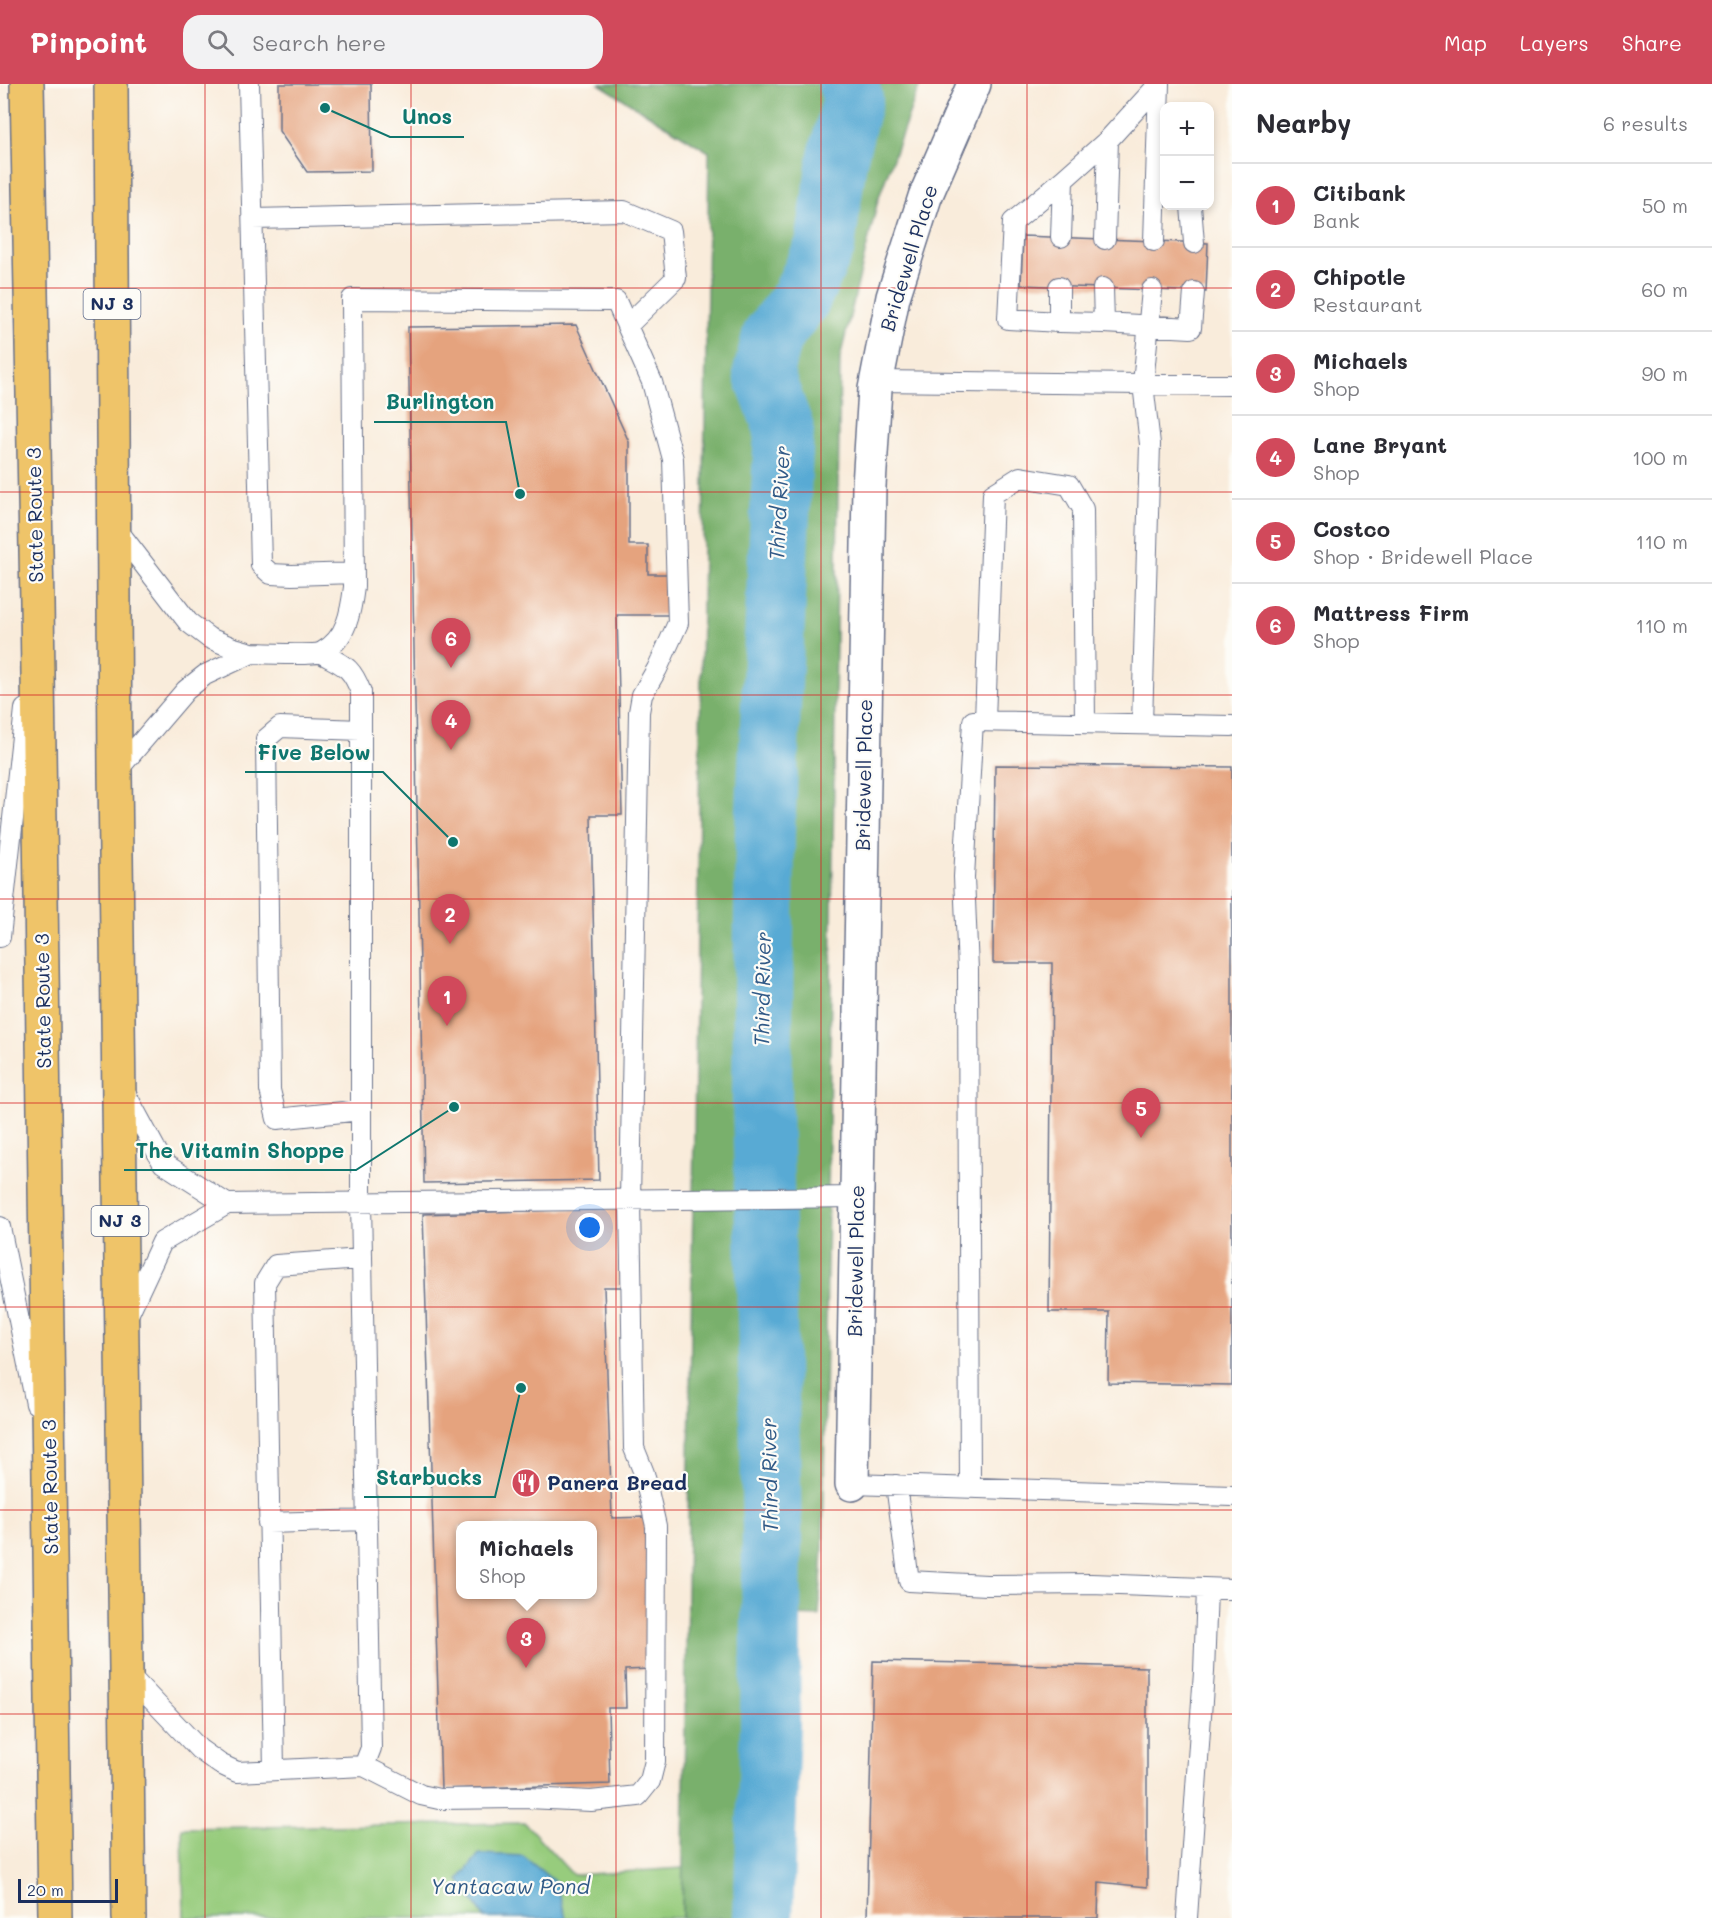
<!DOCTYPE html>
<html lang="en">
<head>
<meta charset="utf-8">
<style>
	body { margin:0; font-family:Mali,sans-serif; background:#f2f2f3; color:#2b2b33 }
	.controls { position:absolute; right:18px; top:18px; display:grid; overflow:hidden; border-radius:12px; box-shadow:0 3px 9px #0003 }
	.controls button { width:54px; height:54px; display:grid; place-items:center; padding:0; border:0; border-bottom:2px solid #e1e1e2; background:#fff; color:#2b2b33; font:30px sans-serif }
	.scale { position:absolute; left:18px; bottom:15px; width:100px; box-sizing:border-box; padding-left:6px; border:3px solid #1b2f5e; border-top:0; font-size:16px; line-height:21px; white-space:nowrap; color:#1b2f5e; -webkit-text-stroke:4px #fdfcf7; paint-order:stroke }
	.you { position:absolute; left:590px; top:1144px; width:21px; height:21px; margin:-15px; border:4px solid #fff; border-radius:50%; background:#1a73e8; box-shadow:0 0 0 9px #1a73e833 }
	.badge { display:grid; place-items:center; width:39px; height:39px; border-radius:50%; background:#d1495b; color:#fff; font-size:20px; font-weight:700 }
	.pin { position:absolute; translate:-50% -50px; filter:drop-shadow(0 2px 3px #0008) }
	.pin::after { content:''; position:absolute; top:32px; width:21px; height:18px; background:inherit; clip-path:polygon(0 0,100% 0,50% 100%) }
	.popup { position:absolute; left:456px; top:1437px; width:141px; height:78px; box-sizing:border-box; display:grid; place-content:center; border-radius:12px; background:#fff; filter:drop-shadow(0 2px 4px #0005); font-size:20px; white-space:nowrap; color:#7c7c81 }
	.popup b { font-size:22px; color:#2b2b33 }
	.popup::after { content:''; position:absolute; left:50%; top:100%; margin-left:-12px; border:12px solid transparent; border-top-color:#fff }
	.list { margin:0; padding:0; list-style:none }
	h2 { display:flex; justify-content:space-between; align-items:center; height:78px; margin:0; padding:0 24px; font-size:26px }
	h2 small { font-size:20px; font-weight:400; color:#7c7c81 }
	.list li { display:grid; grid-template-columns:39px 1fr auto; gap:18px; align-items:center; box-sizing:border-box; height:84px; padding:0 24px; border-top:2px solid #e1e1e2 }
	.list b { display:block; font-size:22px; white-space:nowrap }
	.list p { margin:0; font-size:20px; white-space:nowrap; color:#7c7c81 }
	.list em { font-size:20px; font-style:normal; color:#7c7c81 }
	.icon { flex:none; width:33px; height:33px; fill:none; stroke:currentColor; stroke-width:2; stroke-linecap:round; stroke-linejoin:round }
	.map { position:relative; flex:none; width:1232px; height:1834px; overflow:hidden }
	header { display:flex; align-items:center; gap:36px; box-sizing:border-box; height:84px; padding:0 30px; background:#d1495b; color:#fff }
	header strong { font-size:28px }
	nav { display:flex; gap:33px; margin-inline-start:auto; font-size:21px }
	.search { width:420px; height:54px; background:#f2f2f3; display:flex; align-items:center; gap:15px; box-sizing:border-box; padding:0 21px; border-radius:18px; color:#7c7c81; font-size:22px }
	main { display:flex }
	aside { flex:1; background:#fff }
	.map>svg:first-child { display:block }
</style>
</head>
<body>
<header>
<strong>Pinpoint</strong>
<div class="search"><svg class="icon" aria-label="search" viewBox="0 0 24 24"><circle cx="10" cy="10" r="6"/><path d="M15 15l6 6"/></svg>Search here</div>
<nav><a>Map</a><a>Layers</a><a>Share</a></nav>
</header>
<main>
<div class="map">
<svg width="1232" height="1834" viewBox="0 0 1232 1834">
	<rect width="100%" height="100%" fill="#fdfcf7"/>
	<filter id="ink" filterUnits="userSpaceOnUse"><feTurbulence type="fractalNoise" baseFrequency=".0167" numOctaves="2"/><feDisplacementMap in="SourceGraphic" scale="12" xChannelSelector="R" yChannelSelector="G"/><feConvolveMatrix kernelMatrix="1 2 1 2 8 2 1 2 1" color-interpolation-filters="sRGB"/></filter>
	<filter id="wash" filterUnits="userSpaceOnUse"><feTurbulence type="fractalNoise" baseFrequency=".008" numOctaves="4" result="noise"/><feDisplacementMap in="SourceGraphic" scale="24" xChannelSelector="R" yChannelSelector="G"/><feGaussianBlur stdDeviation="1.35" result="paint"/><feColorMatrix in="noise" values="0 0 0 0 0 0 0 0 0 0 0 0 0 0 0 0 0 1.4 0 .05"/><feComposite in="paint" operator="in"/></filter>
	<g filter="url(#wash)">
		<rect width="100%" height="100%" fill="#f9ecdb"/>
		<path fill="#97cc7d" stroke="#597e6e" stroke-width="1.5" d="M525,1739L573,1791L683,1784L682,1834H184L182,1744Z"/>
		<path fill="#79b06c" stroke="#4a7065" stroke-width="1.5" d="M599,0H920L878,116L840,274L823,1465L819,1532L790,1531L787,1834H682L709,68Z"/>
		<path fill="#59aad4" stroke="#3a6c99" stroke-width="1.5" d="M479,1770L523,1772L556,1799L566,1834H485L459,1796Z"/>
		<g fill="none" stroke-linecap="round" stroke-linejoin="round">
			<path stroke="#59aad4" stroke-width="60" d="M763,1834L770,1641L772,1446L762,1016L765,748L784,345L763,289L772,252L801,214L825,162L837,76L853,14L848,0"/>
		</g>
		<g id="blocks">
			<path fill="#e5a37e" fill-rule="evenodd" d="M279,0H371L372,87L307,88L279,47Z
				M1023,152L1208,159L1206,208L1021,201Z
				M576,241L629,358V461H648V490H670V531H617L622,731H591L599,1096L424,1099L408,243Z
				M995,681L1232,683V1301L1108,1299L1109,1228H1049L1052,879H993Z
				M623,1124L625,1203H604L612,1434L646,1433L650,1585L625,1586L626,1624H608L610,1700L441,1705L423,1130ZM460,1442H592V1510H460Z
				M873,1577L1147,1583V1803L1099,1798L1098,1834H867Z"/>
		</g>
	</g>
	<g filter="url(#ink)">
		<use href="#blocks" fill-opacity="0" stroke="#69718a" stroke-width="1.5"/>
		<g fill="none" stroke-linecap="round" stroke-linejoin="round">
			<g stroke="#69718a" stroke-width="22">
				<path id="lane" d="M249,0L261,481L271,490L292,491L354,489
					M1191,122L1194,159
					M253,135L624,127L671,147L676,194L627,242
					M1061,153L1063,96L1108,56
					M1105,155L1108,56L1159,0
					M1154,157L1159,0
					M1059,203V238L1104,239
					M1103,204L1104,239L1191,244L1194,208
					M1059,238L1008,235L1013,138L1063,96
					M876,297L1232,301
					M115,443L188,538L209,554L231,563L252,569L205,591L186,606L115,689
					M321,569C345,582 351,582 361,608V1118L371,1664L364,1682
					M985,637L993,410L1020,393L1069,401L1083,425L1085,639
					M1142,640L1150,360L1143,300L1152,206
					M361,646L280,643L266,655L270,1006L277,1035L361,1026
					M0,853L25,625
					M123,1005L163,1079L227,1120
					M0,1143L36,1320
					M127,1233L162,1158L227,1120L857,1113
					M852,1400L1232,1412
					M896,1401L909,1497L987,1501L1091,1500L1232,1505
					M970,1403L968,886L964,793L973,637L1232,642
					M268,1439L367,1436
					M126,1588L199,1665L220,1680L237,1688L364,1682L421,1711L439,1715L528,1714L591,1717L638,1712L650,1697L655,1677L656,1442L644,1389L634,1364L630,1116L639,628L642,611L657,585L678,539L673,375L652,298L616,217L352,215L354,503C351,527 347,555 322,568C314,572 265,569 252,569
					M274,1686L265,1199L276,1181L362,1175
					M1187,1834L1204,1588L1207,1505"/>
			</g>
			<g stroke="#69718a" stroke-width="36">
				<path id="street" d="M852,1400L869,402L875,305L893,213L925,113L974,0"/>
			</g>
			<g stroke="#69718a" stroke-width="36">
				<path id="highway" d="M27,0L37,518L55,1834
					M111,0L115,689L129,1834"/>
			</g>
			<use href="#lane" stroke="#fff" stroke-width="20"/>
			<use href="#street" stroke="#fff" stroke-width="33"/>
			<use href="#highway" stroke="#efc469" stroke-width="33"/>
		</g>
	</g>
	<path fill="none" stroke="#d62828" stroke-width="1.5" stroke-opacity="0.55" d="M205,0V1834M411,0V1834M616,0V1834M821,0V1834M1027,0V1834M0,204H1232M0,408H1232M0,611H1232M0,815H1232M0,1019H1232M0,1223H1232M0,1426H1232M0,1630H1232"/>
	<defs>
		<g id="restaurant-disc" transform="scale(1.5)"><circle r="9.5" fill="#d1495b" stroke="#fdfcf7"/><path d="M-5-6h1v4h1v-4h1v4h1v-4h1v5L-1.5 .5V6h-2V.5L-5-1ZM5-6V6H3V1.5H1.5Q1.5-4 5-6Z" fill="#fff"/></g>
	</defs>
	<g fill-rule="evenodd">
		<use href="#restaurant-disc" x="526" y="1399"/>
	</g>
	<g text-anchor="middle" stroke-width="4.5" stroke-linejoin="round" paint-order="stroke">
		<g fill="#fdfcf7" stroke="#5f6c8c" stroke-width="1.5">
			<rect x="83.5" y="205" width="57" height="30" rx="4.5"/>
			<rect x="91.5" y="1122" width="57" height="30" rx="4.5"/>
		</g>
		<g font-size="18" font-weight="bold" fill="#1b2f5e">
			<text x="112" y="226">NJ 3</text>
			<text x="120" y="1143">NJ 3</text>
		</g>
		<g font-size="20" fill="#1b2f5e" stroke="#fdfcf7">
			<text transform="translate(909 174) rotate(-73)" y="7">Bridewell Place</text>
			<text transform="translate(35 431) rotate(-91)" y="7">State Route 3</text>
			<text transform="translate(864 691) rotate(-89)" y="7">Bridewell Place</text>
			<text transform="translate(43 917) rotate(-91)" y="7">State Route 3</text>
			<text transform="translate(856 1177) rotate(-89)" y="7">Bridewell Place</text>
			<text transform="translate(50 1403) rotate(-91)" y="7">State Route 3</text>
		</g>
		<g font-size="20" font-weight="bold" fill="#1b2f5e" stroke="#fdfcf7" text-anchor="start">
			<text x="547" y="1406">Panera Bread</text>
		</g>
		<g font-size="21" font-style="italic" fill="#315a87" stroke="#fdfcf7">
			<text transform="translate(780 419) rotate(-87)" y="7">Third River</text>
			<text transform="translate(763 905) rotate(-89)" y="7">Third River</text>
			<text transform="translate(770 1391) rotate(-91)" y="7">Third River</text>
			<text x="510" y="1810">Yantacaw Pond</text>
		</g>
	</g>
	<path fill="none" stroke="#0f766e" stroke-width="2" d="M325 24L390 53H464M520 410L506 338H374M453 758L383 688H245M454 1023L356 1086H124M521 1304L495 1413H364"/>
	<g fill="#0f766e" stroke="#fdfcf7" stroke-width="2">
		<circle cx="325" cy="24" r="6"/>
		<circle cx="520" cy="410" r="6"/>
		<circle cx="453" cy="758" r="6"/>
		<circle cx="454" cy="1023" r="6"/>
		<circle cx="521" cy="1304" r="6"/>
	</g>
	<g font-size="21" text-anchor="middle" font-weight="bold" fill="#0f766e" stroke="#fdfcf7" stroke-width="4.5" stroke-linejoin="round" paint-order="stroke">
		<text x="427" y="40">Unos</text>
		<text x="440" y="325">Burlington</text>
		<text x="314" y="676">Five Below</text>
		<text x="240" y="1074">The Vitamin Shoppe</text>
		<text x="429" y="1401">Starbucks</text>
	</g>
</svg>
<div class="controls">
<button>+</button>
<button>−</button>
</div>
<div class="scale">20 m</div>
<div class="you"></div>
<div class="pin badge" style="left:447px;top:942px">1</div>
<div class="pin badge" style="left:450px;top:860px">2</div>
<div class="pin badge" style="left:526px;top:1584px">3</div>
<div class="popup"><b>Michaels</b>Shop</div>
<div class="pin badge" style="left:451px;top:666px">4</div>
<div class="pin badge" style="left:1141px;top:1054px">5</div>
<div class="pin badge" style="left:451px;top:584px">6</div>
</div>
<aside>
<h2>Nearby<small>6 results</small></h2>
<ul class="list">
<li><span class="badge">1</span><div><b>Citibank</b><p>Bank</p></div><em>50 m</em></li>
<li><span class="badge">2</span><div><b>Chipotle</b><p>Restaurant</p></div><em>60 m</em></li>
<li><span class="badge">3</span><div><b>Michaels</b><p>Shop</p></div><em>90 m</em></li>
<li><span class="badge">4</span><div><b>Lane Bryant</b><p>Shop</p></div><em>100 m</em></li>
<li><span class="badge">5</span><div><b>Costco</b><p>Shop · Bridewell Place</p></div><em>110 m</em></li>
<li><span class="badge">6</span><div><b>Mattress Firm</b><p>Shop</p></div><em>110 m</em></li>
</ul>
</aside>
</main>
</body>
</html>
